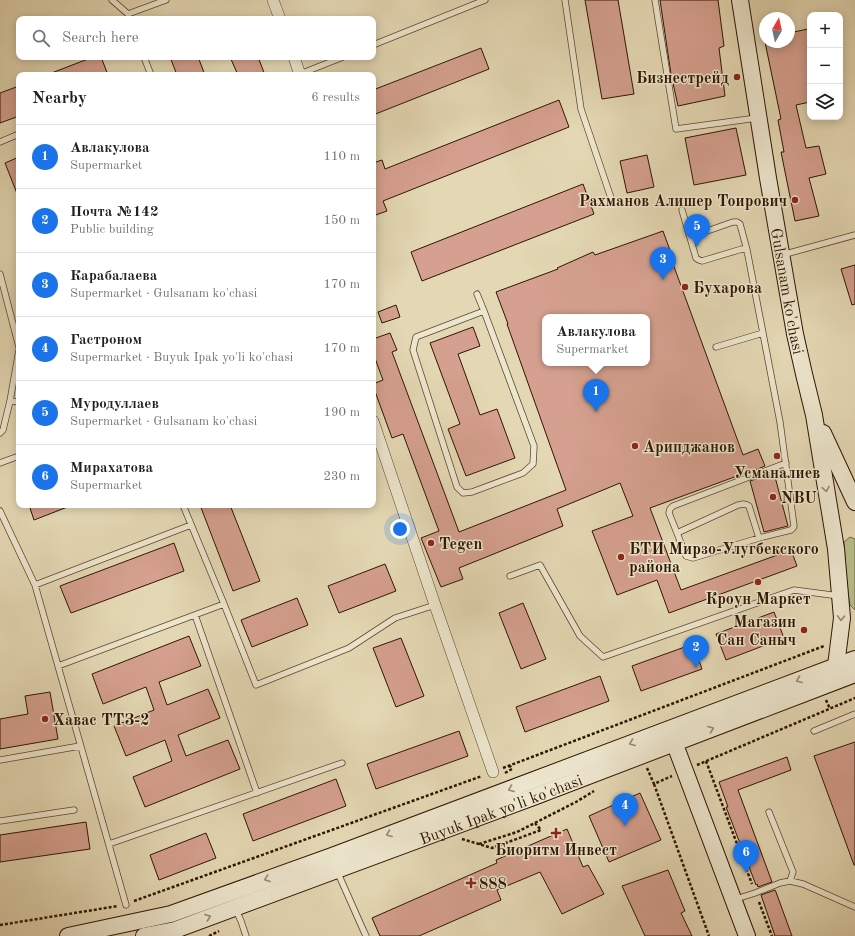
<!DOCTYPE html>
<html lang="en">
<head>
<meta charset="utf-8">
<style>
	body { margin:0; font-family:"Old Standard TT",serif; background:#f2f2f2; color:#202124 }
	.controls { position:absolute; right:12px; top:12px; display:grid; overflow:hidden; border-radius:8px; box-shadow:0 2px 10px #0003 }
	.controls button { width:36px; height:36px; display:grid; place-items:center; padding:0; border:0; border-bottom:1px solid #e0e0e0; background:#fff; color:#202124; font:20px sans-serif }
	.compass { position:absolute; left:759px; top:12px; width:36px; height:36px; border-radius:50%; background:#fff; box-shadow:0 2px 10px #0003; rotate:9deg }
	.you { position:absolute; left:400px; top:529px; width:14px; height:14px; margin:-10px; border:3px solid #fff; border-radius:50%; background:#1a73e8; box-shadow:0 0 0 6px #1a73e833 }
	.badge { display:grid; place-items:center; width:26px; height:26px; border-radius:50%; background:#1a73e8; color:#fff; font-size:13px; font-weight:700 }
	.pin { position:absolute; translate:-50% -33px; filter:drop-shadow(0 1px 2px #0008) }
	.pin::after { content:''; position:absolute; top:21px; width:14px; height:12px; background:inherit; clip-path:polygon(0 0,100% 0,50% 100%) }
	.popup { position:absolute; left:542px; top:314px; width:108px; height:52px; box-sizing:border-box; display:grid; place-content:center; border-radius:8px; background:#fff; filter:drop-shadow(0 1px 3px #0005); font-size:13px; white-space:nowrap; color:#757577 }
	.popup b { font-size:15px; color:#202124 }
	.popup::after { content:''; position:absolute; left:50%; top:100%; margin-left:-8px; border:8px solid transparent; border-top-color:#fff }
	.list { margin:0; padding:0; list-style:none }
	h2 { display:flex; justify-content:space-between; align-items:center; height:52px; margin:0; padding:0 16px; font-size:17px }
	h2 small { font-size:13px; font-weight:400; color:#757577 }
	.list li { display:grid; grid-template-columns:26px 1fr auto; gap:12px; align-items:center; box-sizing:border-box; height:64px; padding:0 16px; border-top:1px solid #e0e0e0 }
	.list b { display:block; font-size:15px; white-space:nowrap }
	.list p { margin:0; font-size:13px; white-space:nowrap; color:#757577 }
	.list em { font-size:13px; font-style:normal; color:#757577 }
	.icon { flex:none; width:22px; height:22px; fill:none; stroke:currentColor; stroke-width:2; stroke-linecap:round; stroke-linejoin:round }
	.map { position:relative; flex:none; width:855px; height:936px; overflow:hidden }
	.search { position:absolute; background:#fff; box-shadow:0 2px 10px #0003; left:16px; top:16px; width:360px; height:44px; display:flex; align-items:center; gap:10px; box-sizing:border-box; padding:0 14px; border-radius:8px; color:#757577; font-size:15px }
	.panel { position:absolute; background:#fff; box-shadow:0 2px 10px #0003; left:16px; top:72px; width:360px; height:436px; border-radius:8px }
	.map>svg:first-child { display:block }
</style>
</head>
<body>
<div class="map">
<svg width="855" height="936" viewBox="0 0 855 936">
	<rect width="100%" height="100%" fill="#e4d8b4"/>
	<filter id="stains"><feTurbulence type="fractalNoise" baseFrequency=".005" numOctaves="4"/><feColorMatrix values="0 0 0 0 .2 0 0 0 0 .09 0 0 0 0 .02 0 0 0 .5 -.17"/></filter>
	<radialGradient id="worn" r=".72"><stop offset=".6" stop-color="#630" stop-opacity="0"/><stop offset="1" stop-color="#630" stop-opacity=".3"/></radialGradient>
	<path fill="#b7be8b" stroke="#726a46" d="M850,537L855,539V610L850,605L847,587L844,542Z"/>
	<path fill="#d5a08f" stroke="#2e1500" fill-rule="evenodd" d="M585,0H618L634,94L602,99Z
		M660,0H718L724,46L719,48L725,96L678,106L671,74Z
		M808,29L810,36V102L796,105L806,148L819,146L826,174L809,178L819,216L795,221L781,152H784L778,120L781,119L765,42H789V33Z
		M481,48L489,69L373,115V90Z
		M93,57H101L108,75H49V74Z
		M170,57H198L205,75H177Z
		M230,57H258L265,75H238Z
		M19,86V116L0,123V93Z
		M559,100L569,127L383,201L387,211L373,216V163L382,160L385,169Z
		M736,128L746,175L694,185L685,138Z
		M647,155L654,187L627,193L620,161Z
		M19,157V196H18L5,163Z
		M583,184L594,214L422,281L411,252Z
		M663,231L671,253H669L743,455L758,449L765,466L748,473V472L650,508L681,590L791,550L797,566L669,613L657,580L617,595L592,531L633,516L620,483L557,509L563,526L459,568L463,579L441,587L421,538L439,531L403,434L392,438L373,386V384L383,380L373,353V339L390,333L397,350L392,352L459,532L566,490L507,324H508L496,292L558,269L557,268L593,252L595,255ZM545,317H647V363H545Z
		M855,265V304L852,305L841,269Z
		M396,305L400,317L382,323L378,312Z
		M473,327L480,346L458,354L480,415L497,409L515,458L466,476L448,429L460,424L430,343Z
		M774,473L788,526L764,532L750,481Z
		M29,505H70V506L34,520Z
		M200,505H230L260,581L233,591Z
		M174,543L184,571L71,613L60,586Z
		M385,564L396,591L339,613L328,586Z
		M297,598L308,625L252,647L241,620Z
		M523,603L546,659L521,669L499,613Z
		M774,612L784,638L726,660L716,634Z
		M189,636L201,666L159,682L167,705L208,689L220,718L178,735L186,756L228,740L240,769L145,807L133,777L172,761L165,740L126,756L114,726L154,710L146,687L103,704L92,674Z
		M401,638L424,696L396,707L373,648Z
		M693,644L702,669L641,691L632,666Z
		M600,676L609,701L525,732L516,707Z
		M50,692L58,739L0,749V719L28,714L25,696Z
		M459,731L468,756L376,789L367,764Z
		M855,742V865H854L814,756Z
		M787,757L791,770L738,790L772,882L758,887L757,884L756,885L726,807H728L719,782Z
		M336,779L346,806L253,841L243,814Z
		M640,793L661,840L609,862L589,816Z
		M86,822L90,849L0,862V835Z
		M567,829L583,867L588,865L604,894L562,914L540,872L497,890L501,900L419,936H380L372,918L497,863L496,860Z
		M206,833L216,858L159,880L150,855Z
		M668,870L685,911L681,913L692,936H645L622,886Z
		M775,890L776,892L792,936H775L761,895Z"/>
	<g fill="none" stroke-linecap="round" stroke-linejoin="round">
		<g stroke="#5c462d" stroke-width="7">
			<path id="lane" d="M112,0L128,14L130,19
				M565,0L581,109L612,201
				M655,0L676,129L757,118
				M128,14L166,0
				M373,45L485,0
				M144,57L151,75
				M300,74L343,57
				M0,142L19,134
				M682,210L696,258L699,260L702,261L742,249L747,250L780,422L794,526L793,528L791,530L759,538L693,558L686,556L677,533L738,505C742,504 745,503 749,506L759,538
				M690,237L733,222H737L740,224L747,250
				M782,255L855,235
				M0,274L19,347
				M477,294L484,311L534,446L533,464L523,473L472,492L463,493L457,487L413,350L416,337L484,311
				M716,347L763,333
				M10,401L19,402
				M0,433L3,430L10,401L19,350
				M0,463L19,456
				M183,505L224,604L256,685L349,648L395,618L435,605
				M0,511L35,585L126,905
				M677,533L669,513L670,509L673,506L786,463
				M510,576L540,565L580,636L603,657L794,590L839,596
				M35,585L191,525
				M195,615L257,793
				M58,666L224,604
				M814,731L855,714
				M0,760L80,746
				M769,812L793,872L790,881
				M0,821L74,810
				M109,844L342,763
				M337,871L361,925L366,936
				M736,899L755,893L780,883L790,881L803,884L855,907
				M236,910L241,921L246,936"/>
		</g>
		<g stroke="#5c462d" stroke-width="12">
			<path id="street" d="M273,0L280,19
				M294,57L300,75
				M373,421L435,605L493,772"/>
		</g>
		<g stroke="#2e1500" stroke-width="18">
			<g id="secondary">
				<path id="s1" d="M740,0L768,178L795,334L804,374L814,415L836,549L842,618L836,666L839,675"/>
				<path d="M823,433L855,502"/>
				<path d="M671,734L747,936"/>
				<path d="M68,936L171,914L332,856L855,659"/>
				<path id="s2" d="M144,936L175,930L536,796L855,674"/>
			</g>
		</g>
		<path stroke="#2e1500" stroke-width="2.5" stroke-dasharray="3 2" stroke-linecap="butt" d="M826,700L830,709
			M706,761L752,884
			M697,765L855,698
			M503,768L824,646
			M647,768L654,784L672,776
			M505,773L512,769L510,766
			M654,784L709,936
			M462,839L492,848L541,830L535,823
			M479,844L517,832L576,802L594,791
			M134,901L482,776
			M759,902L772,936
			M0,925L118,906
			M209,936L219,931"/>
		<use href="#lane" stroke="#ede6ce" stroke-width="5.5"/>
		<use href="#street" stroke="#ede6ce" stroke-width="11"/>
		<use href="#secondary" stroke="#ede6ce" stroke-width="16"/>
	</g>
	<defs><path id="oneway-chevron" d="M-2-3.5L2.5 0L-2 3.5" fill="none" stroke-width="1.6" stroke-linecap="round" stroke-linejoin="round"/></defs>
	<g stroke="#978871">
		<use href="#oneway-chevron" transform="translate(826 489) rotate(81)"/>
		<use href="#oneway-chevron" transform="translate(841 618) rotate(92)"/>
		<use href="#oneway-chevron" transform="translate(799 680) rotate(159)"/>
		<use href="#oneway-chevron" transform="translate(711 729) rotate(-21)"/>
		<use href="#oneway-chevron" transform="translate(632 743) rotate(159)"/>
		<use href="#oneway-chevron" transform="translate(511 789) rotate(159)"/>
		<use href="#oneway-chevron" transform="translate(389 834) rotate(159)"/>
		<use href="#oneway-chevron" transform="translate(267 879) rotate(160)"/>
		<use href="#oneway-chevron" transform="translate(208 917) rotate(-20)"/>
	</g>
	<g fill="#8f2418" stroke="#ede6ce" stroke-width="1.5">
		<circle cx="737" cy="77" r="4"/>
		<circle cx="795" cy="200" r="4"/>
		<circle cx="685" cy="287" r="4"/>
		<circle cx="635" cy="446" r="4"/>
		<circle cx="777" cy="456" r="4"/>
		<circle cx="773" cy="497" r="4"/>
		<circle cx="431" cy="543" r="4"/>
		<circle cx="621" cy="557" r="4"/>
		<circle cx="758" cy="582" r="4"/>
		<circle cx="804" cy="630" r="4"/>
		<circle cx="45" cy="719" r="4"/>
		<path d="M554 827h4v4h4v4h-4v4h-4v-4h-4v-4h4z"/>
		<path d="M469 877h4v4h4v4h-4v4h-4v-4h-4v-4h4z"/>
	</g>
	<g text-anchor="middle" stroke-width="3" stroke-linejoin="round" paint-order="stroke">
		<g font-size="16" font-weight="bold" fill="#2e1500" stroke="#ede6ce" text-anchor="start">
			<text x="729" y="83" text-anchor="end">Бизнестрейд</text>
			<text x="787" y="206" text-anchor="end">Рахманов Алишер Тоирович</text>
			<text x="693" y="293">Бухарова</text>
			<text x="643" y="452">Арипджанов</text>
			<text x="777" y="478" text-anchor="middle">Усманалиев</text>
			<text x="781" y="503">NBU</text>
			<text x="439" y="549">Tegen</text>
			<text x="629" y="554">БТИ Мирзо-Улугбекского<tspan x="629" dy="18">района</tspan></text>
			<text x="758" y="604" text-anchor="middle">Кроун Маркет</text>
			<text x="796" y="627" text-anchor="end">Магазин<tspan x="796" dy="18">Сан Саныч</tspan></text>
			<text x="53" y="725">Хавас ТТЗ-2</text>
			<text x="556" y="855" text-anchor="middle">Биоритм Инвест</text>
			<text x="479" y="889">888</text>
		</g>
		<g font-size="16" fill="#2e1500" stroke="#ede6ce">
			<text dy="6" stroke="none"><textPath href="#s1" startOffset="295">Gulsanam ko'chasi</textPath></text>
			<text dy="6" stroke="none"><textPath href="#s2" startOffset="379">Buyuk Ipak yo'li ko'chasi</textPath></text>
		</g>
	</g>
	<rect width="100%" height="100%" filter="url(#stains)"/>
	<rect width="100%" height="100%" fill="url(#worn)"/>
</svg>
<div class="controls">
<button>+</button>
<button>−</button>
<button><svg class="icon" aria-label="layers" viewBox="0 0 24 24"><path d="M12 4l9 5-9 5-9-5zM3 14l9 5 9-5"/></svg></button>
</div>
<svg class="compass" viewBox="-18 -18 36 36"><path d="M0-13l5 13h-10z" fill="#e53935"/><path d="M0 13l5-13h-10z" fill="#757577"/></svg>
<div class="you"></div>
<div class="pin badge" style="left:596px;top:412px">1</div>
<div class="popup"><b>Авлакулова</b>Supermarket</div>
<div class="pin badge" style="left:696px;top:668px">2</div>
<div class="pin badge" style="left:663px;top:280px">3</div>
<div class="pin badge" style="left:625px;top:826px">4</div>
<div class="pin badge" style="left:697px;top:247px">5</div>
<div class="pin badge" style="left:746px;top:873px">6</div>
<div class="search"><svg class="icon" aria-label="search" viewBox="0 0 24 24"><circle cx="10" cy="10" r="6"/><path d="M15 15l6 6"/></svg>Search here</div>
<section class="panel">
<h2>Nearby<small>6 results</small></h2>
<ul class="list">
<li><span class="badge">1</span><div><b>Авлакулова</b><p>Supermarket</p></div><em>110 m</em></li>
<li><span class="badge">2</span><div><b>Почта №142</b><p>Public building</p></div><em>150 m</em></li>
<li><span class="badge">3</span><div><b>Карабалаева</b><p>Supermarket · Gulsanam ko'chasi</p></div><em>170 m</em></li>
<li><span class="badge">4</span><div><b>Гастроном</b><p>Supermarket · Buyuk Ipak yo'li ko'chasi</p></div><em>170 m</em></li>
<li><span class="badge">5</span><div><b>Муродуллаев</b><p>Supermarket · Gulsanam ko'chasi</p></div><em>190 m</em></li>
<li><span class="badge">6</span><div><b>Мирахатова</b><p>Supermarket</p></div><em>230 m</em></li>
</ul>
</section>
</div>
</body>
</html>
